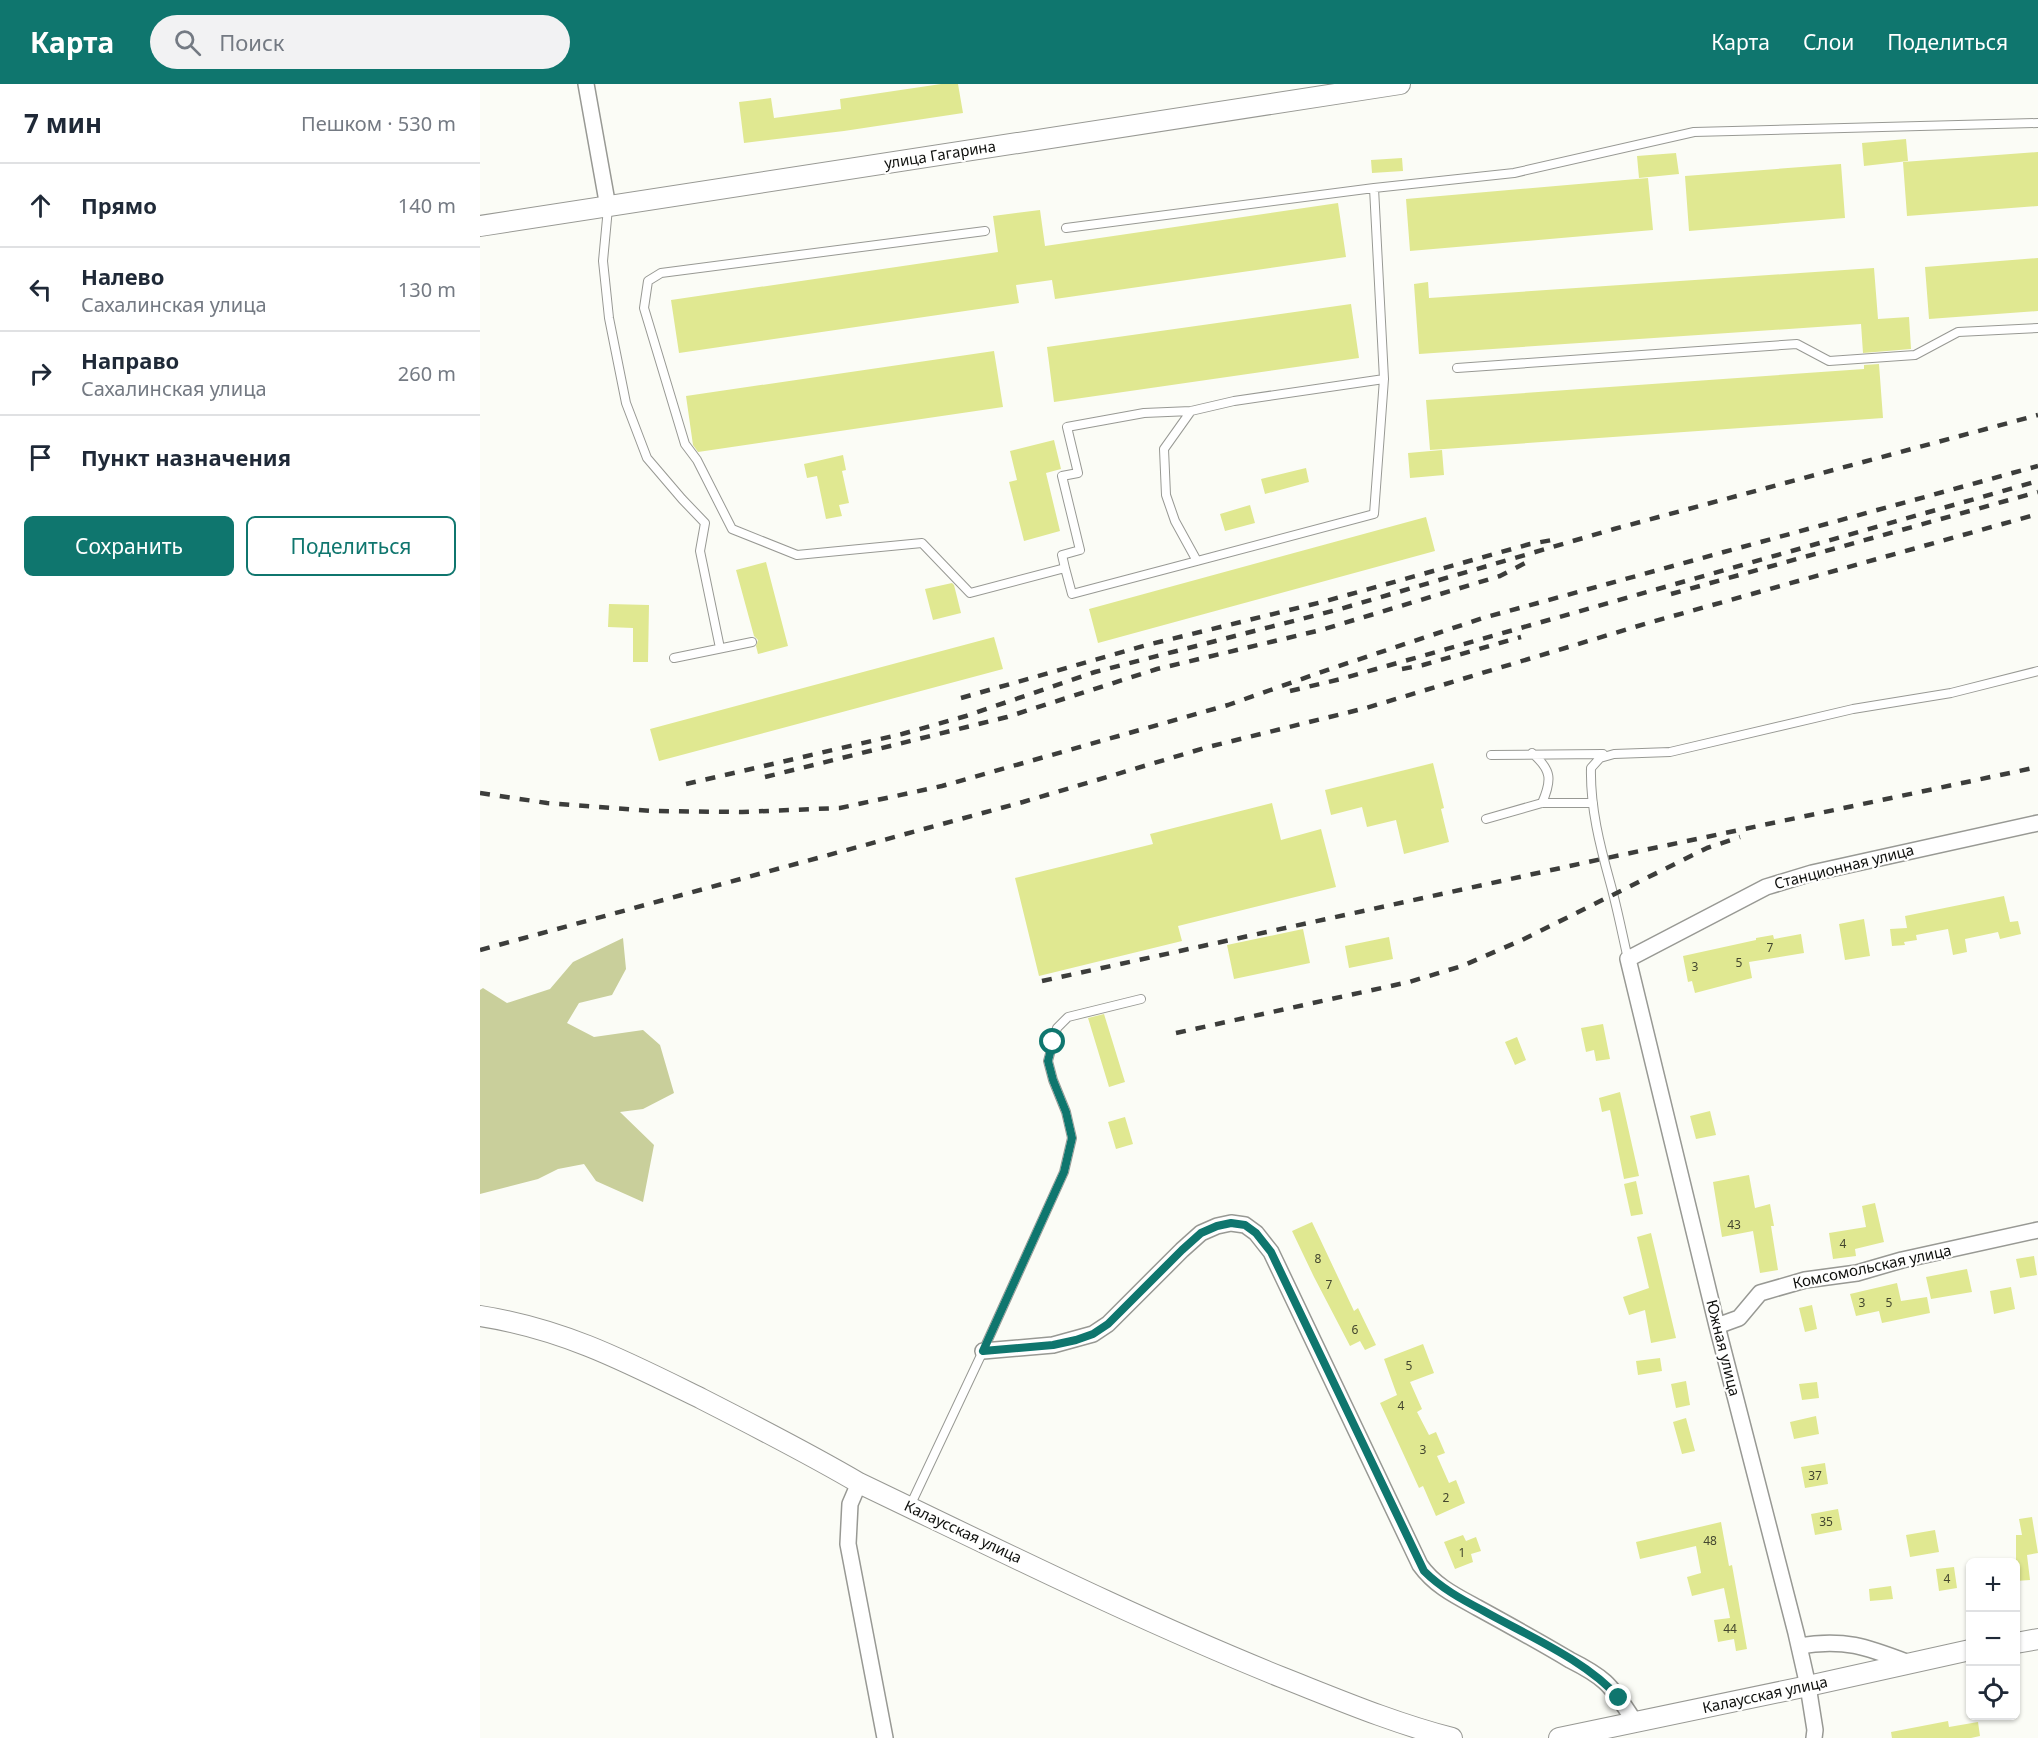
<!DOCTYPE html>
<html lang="ru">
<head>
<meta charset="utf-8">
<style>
	body { margin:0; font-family:"Noto Sans",sans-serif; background:#f2f2f3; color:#1f2937 }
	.controls { position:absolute; right:18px; bottom:18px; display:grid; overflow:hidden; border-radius:9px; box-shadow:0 2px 4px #0004 }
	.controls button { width:54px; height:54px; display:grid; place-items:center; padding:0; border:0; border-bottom:2px solid #e0e1e3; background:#fff; color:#1f2937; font:30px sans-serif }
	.stop { position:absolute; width:18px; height:18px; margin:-14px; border:4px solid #0f766e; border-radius:50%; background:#fff }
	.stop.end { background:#0f766e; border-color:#fff; box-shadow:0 2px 6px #0008 }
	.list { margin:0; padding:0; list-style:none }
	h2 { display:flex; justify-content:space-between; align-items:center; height:78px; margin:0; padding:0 24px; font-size:26px }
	h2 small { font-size:20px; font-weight:400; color:#747a83 }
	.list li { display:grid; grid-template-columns:39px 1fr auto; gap:18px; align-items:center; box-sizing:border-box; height:84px; padding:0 24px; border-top:2px solid #e0e1e3 }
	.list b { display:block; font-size:22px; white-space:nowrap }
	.list p { margin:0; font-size:20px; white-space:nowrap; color:#747a83 }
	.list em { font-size:20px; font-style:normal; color:#747a83 }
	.actions { display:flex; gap:12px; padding:18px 24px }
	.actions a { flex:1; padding:14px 0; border:2px solid #0f766e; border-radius:9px; text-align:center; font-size:21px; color:#0f766e }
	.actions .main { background:#0f766e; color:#fff }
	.icon { flex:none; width:33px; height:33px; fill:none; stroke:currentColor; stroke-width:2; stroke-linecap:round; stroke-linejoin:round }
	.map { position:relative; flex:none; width:1558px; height:1654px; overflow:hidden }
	header { display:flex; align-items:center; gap:36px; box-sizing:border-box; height:84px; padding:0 30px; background:#0f766e; color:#fff }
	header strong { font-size:28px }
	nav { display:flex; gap:33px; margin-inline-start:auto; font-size:21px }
	.search { width:420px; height:54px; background:#f2f2f3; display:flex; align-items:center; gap:15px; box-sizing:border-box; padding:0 21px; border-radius:33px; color:#747a83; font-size:22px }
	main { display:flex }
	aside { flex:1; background:#fff }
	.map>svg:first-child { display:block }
</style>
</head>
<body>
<header>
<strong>Карта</strong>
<div class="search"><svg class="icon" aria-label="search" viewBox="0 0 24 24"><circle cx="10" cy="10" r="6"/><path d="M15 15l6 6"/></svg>Поиск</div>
<nav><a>Карта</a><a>Слои</a><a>Поделиться</a></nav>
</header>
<main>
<aside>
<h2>7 мин<small>Пешком · 530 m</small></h2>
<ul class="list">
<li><svg class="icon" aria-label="ahead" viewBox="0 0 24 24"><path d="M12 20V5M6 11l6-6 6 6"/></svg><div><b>Прямо</b></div><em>140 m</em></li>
<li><svg class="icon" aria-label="left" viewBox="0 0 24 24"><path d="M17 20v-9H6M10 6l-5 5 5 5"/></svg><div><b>Налево</b><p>Сахалинская улица</p></div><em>130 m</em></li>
<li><svg class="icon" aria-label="right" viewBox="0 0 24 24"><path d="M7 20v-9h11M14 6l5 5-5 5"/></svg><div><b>Направо</b><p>Сахалинская улица</p></div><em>260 m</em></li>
<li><svg class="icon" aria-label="arrive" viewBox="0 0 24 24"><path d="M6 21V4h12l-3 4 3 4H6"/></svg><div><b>Пункт назначения</b></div></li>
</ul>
<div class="actions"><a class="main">Сохранить</a><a>Поделиться</a></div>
</aside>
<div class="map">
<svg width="1558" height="1654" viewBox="0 0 1558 1654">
	<rect width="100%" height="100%" fill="#fbfcf6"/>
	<path fill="#c9cf9b" d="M143,854L146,885L132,911L99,919L87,939L114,953L163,946L180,961L194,1009L163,1025L140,1028L174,1061L163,1118L116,1097L104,1080L78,1085L58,1095L0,1110V906L3,904L27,919L70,905L93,878Z"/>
	<path fill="#e0e891" d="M461,0H478L483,29L364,47L264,59L259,18L291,14L294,34L361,25L360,15Z
		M1426,55L1428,77L1384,82L1382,59Z
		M1558,68V122L1427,132L1423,78Z
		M1196,69L1199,90L1159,94L1157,72Z
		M922,74L923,87L892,89L891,76Z
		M1361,80L1365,134L1209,147L1205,92Z
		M1168,94L1173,146L930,167L926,115Z
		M858,119L866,173L575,215L572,196L536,201L539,219L199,269L191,216L518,168L513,132L560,126L565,162Z
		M1558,174V227L1449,235L1445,183Z
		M1394,184L1398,235L1429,233L1431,265L1383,269L1381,240L939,270L934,200L948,198L949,214Z
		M871,220L879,274L574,318L567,263Z
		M514,267L523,323L218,368L213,361L206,312Z
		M1399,280L1403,334L950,366L946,316L1384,285V281Z
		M574,356L581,385L566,389L580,447L544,457L529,398L537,396L530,367Z
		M962,366L964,391L930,394L928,369Z
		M363,371L366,386L362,387L369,419L359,421L362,432L346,435L337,392L327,394L324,380Z
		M826,384L829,398L785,410L781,395Z
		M770,421L775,439L745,447L740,430Z
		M946,433L955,467L618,559L609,525Z
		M286,478L308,562L278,570L276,562L278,556L274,552L256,486Z
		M472,499L474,501L481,529L453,536L445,505Z
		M129,520L169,521L168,578H153V544L128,543Z
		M514,553L523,585L179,677L170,645Z
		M953,679L964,724L961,725L969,758L924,770L916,736L887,743L882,723L851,731L845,706Z
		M792,719L801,756L841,745L856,803L698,842L702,857L559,892L535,794L673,760L670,750Z
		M1524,812L1530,838L1538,837L1541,850L1520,855L1518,848L1485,855L1487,868L1473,871L1468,845L1436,851L1437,856L1424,858L1425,861L1412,862L1410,845L1427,844L1425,832Z
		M1384,835L1390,872L1365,876L1359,840Z
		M823,845L830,879L754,895L747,861Z
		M1321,850L1324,869L1269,878L1272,894L1215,909L1212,897L1208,898L1203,872L1276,856V854L1293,851L1294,855Z
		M909,853L913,875L869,884L865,862Z
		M624,930L645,998L629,1003L608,934Z
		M1123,940L1130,975L1116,977L1114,966L1106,968L1101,944Z
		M1037,953L1046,976L1035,981L1025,958Z
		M1140,1008L1159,1092L1144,1095L1130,1026L1122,1028L1119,1014Z
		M1230,1027L1236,1051L1216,1055L1210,1032Z
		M645,1033L653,1060L636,1065L628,1038Z
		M1269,1091L1275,1124L1290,1120L1294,1142H1291L1298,1186L1280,1189L1273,1147L1242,1153L1233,1098Z
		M1156,1097L1163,1130L1151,1132L1144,1100Z
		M1395,1119L1404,1158L1375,1165L1376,1172L1353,1175L1349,1149L1386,1143L1382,1122Z
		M832,1138L874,1227L878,1224L896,1261L885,1266L880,1257L870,1262L834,1193L812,1147Z
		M1171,1149L1196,1254L1171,1259L1165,1226L1149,1231L1143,1213L1169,1204L1157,1153Z
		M1554,1172L1557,1191L1540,1194L1536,1175Z
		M1487,1185L1492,1208L1451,1215L1446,1193Z
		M1417,1199L1421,1217L1447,1213L1450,1229L1402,1239L1399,1227L1376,1232L1370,1210Z
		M1531,1203L1535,1225L1514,1230L1510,1207Z
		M1332,1221L1337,1245L1325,1248L1319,1224Z
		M943,1260L954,1289L930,1298L942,1325L937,1328L949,1351L956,1348L965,1369L957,1372L969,1399L976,1396L985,1419L956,1432L943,1402L939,1404L900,1319L917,1311L904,1275Z
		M1180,1274L1182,1287L1158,1291L1156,1277Z
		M1206,1297L1210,1321L1196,1324L1191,1300Z
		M1337,1298L1339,1314L1322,1316L1319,1300Z
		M1336,1332L1339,1350L1314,1355L1310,1338Z
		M1206,1334L1215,1367L1202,1370L1193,1338Z
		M1345,1379L1348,1400L1325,1404L1321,1383Z
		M1358,1425L1362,1446L1335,1451L1331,1430Z
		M1552,1433L1558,1469L1547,1471L1550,1496L1536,1497V1451H1542L1539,1435Z
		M1241,1438L1249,1482L1252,1481L1267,1565L1256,1567L1254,1555L1238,1558L1234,1536L1250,1534L1244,1504L1212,1512L1207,1493L1221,1489L1216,1462L1160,1475L1156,1458Z
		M1455,1446L1459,1468L1430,1473L1426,1451Z
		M983,1451L986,1457L996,1453L1001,1467L991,1470L993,1478L975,1485L964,1458Z
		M1474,1483L1477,1504L1459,1507L1456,1485Z
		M1411,1502L1413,1515L1390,1517L1389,1505Z
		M1468,1637L1469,1643L1498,1638L1500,1652L1491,1654H1412L1411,1648Z"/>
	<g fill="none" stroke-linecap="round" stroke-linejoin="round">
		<g stroke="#989994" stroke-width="10">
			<path id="service" d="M128,124L123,177L129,234L146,319L167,374L202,415L225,439L220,467L240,564
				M586,144L894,104
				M505,147L181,189L168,197L164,224L205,360L217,376L252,445L317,471L442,459L490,509L585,484L592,510L717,477L695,437L686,411L684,365L711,327
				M977,284L1317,260L1349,277L1435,271L1478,248L1558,244
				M717,477L894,430L904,295
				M585,484L582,471L600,466L582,392L598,389L587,343L664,329L711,327L754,317L904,295L894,104L1034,89L1214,48L1558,39
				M194,574L272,558
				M1052,669C1072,686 1072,696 1062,719
				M1011,671L1123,670
				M1006,735L1062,719H1113
				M1148,875C1142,849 1137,823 1130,798C1120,762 1110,723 1111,684L1120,674L1134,670L1190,668L1373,625L1471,609L1558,587
				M430,1422L503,1267L584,1088L592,1054L586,1028L573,996L568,977L577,944L588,933L661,915"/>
		</g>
		<g stroke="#989994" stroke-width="18">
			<path id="minor" d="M106,0L128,123
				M1237,1242L1259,1234L1280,1209L1325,1196L1377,1189L1422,1176L1558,1146
				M503,1267L573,1261L613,1250L628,1240L702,1166L721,1149L737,1142L751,1139L765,1141L776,1149L791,1168L940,1481C955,1502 976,1512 998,1524C1029,1541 1060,1558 1090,1576C1102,1582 1115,1589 1125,1598C1137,1609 1146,1625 1155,1638
				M379,1399L370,1420L368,1460L405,1654
				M1319,1562C1364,1554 1387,1563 1429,1579
				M1334,1654L1335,1646L1328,1602L1316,1549L1237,1242L1148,875L1286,803L1332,789L1558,739"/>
		</g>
		<g stroke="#989994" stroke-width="22">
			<path id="tertiary" d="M0,142L920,0
				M0,1232C84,1245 147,1278 222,1315C275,1342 328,1369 379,1399C519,1466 657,1535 801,1593C857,1615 913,1639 972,1654
				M1536,1559L1558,1555
				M1079,1654L1328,1602L1490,1566"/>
		</g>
		<use href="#service" stroke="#fff" stroke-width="8"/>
		<use href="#minor" stroke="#fff" stroke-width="15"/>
		<use href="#tertiary" stroke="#fff" stroke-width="20"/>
		<path stroke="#3c3d3b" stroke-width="4.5" stroke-dasharray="10 10" stroke-linecap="butt" d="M1191,510L1558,408
			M922,585L943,581L1041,553
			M810,607L861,595L1558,397
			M481,614L667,561L846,517L1050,460L1072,456
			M285,693L527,633L677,585L841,546L1020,492L1051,476
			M206,700L422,650L486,632L615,588L860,525L1134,445L1558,331
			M0,709L67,719L172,727L262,728L360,724L462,702L748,621L850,585L1003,534L1558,382
			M0,866L543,718L728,663L886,624L1168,539L1558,430
			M562,897L1122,775L1558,683
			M696,949L929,898L982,882L1042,856L1227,764L1260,753"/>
	</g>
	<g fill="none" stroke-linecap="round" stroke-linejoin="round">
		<path stroke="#0f766e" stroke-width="8" d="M573,958L568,977L573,996L586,1028L592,1054L584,1088L503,1267L573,1261L596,1256L613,1250L628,1240L702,1166L721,1149L737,1142L751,1139L765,1141L776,1149L791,1168L944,1487C961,1504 981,1515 1002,1526C1046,1551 1106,1576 1139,1614"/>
	</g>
	<g text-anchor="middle" stroke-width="4.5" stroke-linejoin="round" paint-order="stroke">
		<g font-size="12" fill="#43462f">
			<text x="1290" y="868">7</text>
			<text x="1259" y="883">5</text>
			<text x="1215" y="887">3</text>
			<text x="1254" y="1145">43</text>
			<text x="1363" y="1164">4</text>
			<text x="838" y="1179">8</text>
			<text x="849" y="1205">7</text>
			<text x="1382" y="1223">3</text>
			<text x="1409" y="1223">5</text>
			<text x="875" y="1250">6</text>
			<text x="929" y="1286">5</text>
			<text x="921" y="1326">4</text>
			<text x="943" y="1370">3</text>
			<text x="1335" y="1396">37</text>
			<text x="966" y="1418">2</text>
			<text x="1346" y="1442">35</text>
			<text x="1230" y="1461">48</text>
			<text x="982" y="1473">1</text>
			<text x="1467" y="1499">4</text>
			<text x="1250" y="1549">44</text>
		</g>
		<g font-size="15" fill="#0f100e" stroke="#fffffe">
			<text transform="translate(460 71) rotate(-9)" y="5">улица Гагарина</text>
			<text transform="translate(1364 783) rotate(-14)" y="5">Станционная улица</text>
			<text transform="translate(1392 1183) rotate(-12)" y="5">Комсомольская улица</text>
			<text transform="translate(1243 1264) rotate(76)" y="5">Южная улица</text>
			<text transform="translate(483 1448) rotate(25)" y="5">Калаусская улица</text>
			<text transform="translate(1285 1611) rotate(-12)" y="5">Калаусская улица</text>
		</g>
	</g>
</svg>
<div class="controls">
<button>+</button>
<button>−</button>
<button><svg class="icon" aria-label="locate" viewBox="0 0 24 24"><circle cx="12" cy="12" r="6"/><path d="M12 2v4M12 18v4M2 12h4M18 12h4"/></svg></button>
</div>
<div class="stop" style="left:573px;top:958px"></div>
<div class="stop end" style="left:1139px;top:1614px"></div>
</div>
</main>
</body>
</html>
